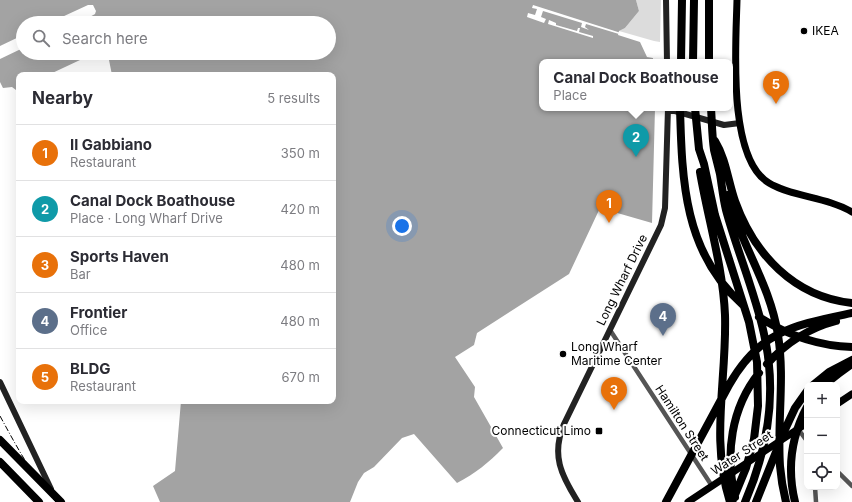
<!DOCTYPE html>
<html lang="en">
<head>
<meta charset="utf-8">
<style>
	body { margin:0; font-family:Inter,sans-serif; background:#f7f7f7; color:#2b2b33 }
	.controls { position:absolute; right:12px; bottom:12px; display:grid; overflow:hidden; border-radius:8px; box-shadow:0 4px 16px #0002 }
	.controls button { width:36px; height:36px; display:grid; place-items:center; padding:0; border:0; border-bottom:1px solid #e1e1e2; background:#fff; color:#2b2b33; font:20px sans-serif }
	.you { position:absolute; left:402px; top:226px; width:14px; height:14px; margin:-10px; border:3px solid #fff; border-radius:50%; background:#1a73e8; box-shadow:0 0 0 6px #1a73e833 }
	.badge { display:grid; place-items:center; width:26px; height:26px; border-radius:50%; background:#2563eb; color:#fff; font-size:13px; font-weight:700 }
	.pin { position:absolute; translate:-50% -33px; filter:drop-shadow(0 1px 2px #0008) }
	.pin::after { content:''; position:absolute; top:21px; width:14px; height:12px; background:inherit; clip-path:polygon(0 0,100% 0,50% 100%) }
	.popup { position:absolute; left:539px; top:59px; width:194px; height:52px; box-sizing:border-box; display:grid; place-content:center; border-radius:8px; background:#fff; filter:drop-shadow(0 1px 3px #0005); font-size:13px; white-space:nowrap; color:#7c7c81 }
	.popup b { font-size:15px; color:#2b2b33 }
	.popup::after { content:''; position:absolute; left:50%; top:100%; margin-left:-8px; border:8px solid transparent; border-top-color:#fff }
	.list { margin:0; padding:0; list-style:none }
	h2 { display:flex; justify-content:space-between; align-items:center; height:52px; margin:0; padding:0 16px; font-size:17px }
	h2 small { font-size:13px; font-weight:400; color:#7c7c81 }
	.list li { display:grid; grid-template-columns:26px 1fr auto; gap:12px; align-items:center; box-sizing:border-box; height:56px; padding:0 16px; border-top:1px solid #e1e1e2 }
	.list b { display:block; font-size:15px; white-space:nowrap }
	.list p { margin:0; font-size:13px; white-space:nowrap; color:#7c7c81 }
	.list em { font-size:13px; font-style:normal; color:#7c7c81 }
	.icon { flex:none; width:22px; height:22px; fill:none; stroke:currentColor; stroke-width:2; stroke-linecap:round; stroke-linejoin:round }
	.map { position:relative; flex:none; width:852px; height:502px; overflow:hidden }
	.search { position:absolute; background:#fff; box-shadow:0 4px 16px #0002; left:16px; top:16px; width:320px; height:44px; display:flex; align-items:center; gap:10px; box-sizing:border-box; padding:0 14px; border-radius:22px; color:#7c7c81; font-size:15px }
	.panel { position:absolute; background:#fff; box-shadow:0 4px 16px #0002; left:16px; top:72px; width:320px; height:332px; border-radius:8px }
	.map>svg:first-child { display:block }
</style>
</head>
<body>
<div class="map">
<svg width="852" height="502" viewBox="0 0 852 502">
	<rect width="100%" height="100%" fill="#fff"/>
	<path fill="#dcdcdc" d="M636,0H661L660,42L654,41L619,31L625,28L639,11Z"/>
	<path fill="#a3a3a3" d="M0,0H636L639,11L625,28L619,31L618,35L640,42L647,57L653,58V62H542V108H655L652,223L600,208L569,274L477,333L474,345L455,357L475,387L474,397L503,448C488,463 476,473 457,483L414,434L402,438L374,467L364,473L358,482L350,502H160L153,486L175,471L181,401H333V75H112L109,60L115,53H329V23H79L95,14L96,11L93,5H88L49,23H23V35L0,46Z
		M23,48V53H95L48,75H19V89L16,90L12,87L3,88L0,82V59Z"/>
	<path fill="#fff" d="M533,5L621,33L632,38L586,24L585,27L589,30L581,27L582,23L543,11L541,17L546,19L544,23L527,17L528,13L535,15L537,9L532,8Z
		M549,20L556,23V25L577,31L578,28H580L579,32L593,36V38L548,24Z"/>
	<g fill="none" stroke-linecap="round" stroke-linejoin="round">
		<path stroke="#555" stroke-width="4.5" d="M610,330L712,486
			M798,429L807,441
			M837,471L852,486
			M815,487L816,502"/>
		<path stroke="#222" stroke-width="6" d="M666,0L667,62
			M668,111H675L724,125L740,123
			M0,382L51,489
			M578,502C561,475 551,455 564,424L661,225L665,208L668,108"/>
		<path stroke="#000" stroke-width="7" d="M737,0C736,44 727,158 769,183C792,197 827,197 852,212
			M837,404L852,394
			M688,502L807,423"/>
		<path stroke="#000" stroke-width="8" d="M681,62L682,0
			M693,62L694,0
			M709,62V0
			M680,108C682,181 684,253 743,305
			M695,108L699,149L704,164L715,215L749,322L757,362L758,406L754,439L746,468L732,502
			M711,108C712,122 712,136 714,150C716,158 718,166 720,174C722,186 723,198 726,210C737,251 755,292 764,334C777,391 768,449 745,502
			M715,141C726,159 728,181 735,201C754,254 794,297 852,303
			M700,172C708,219 723,267 725,315C727,379 710,440 730,502
			M728,195C740,244 770,283 778,335C785,378 777,422 780,466C781,478 783,490 786,502
			M759,317C787,335 818,346 852,347
			M767,364C785,344 809,328 836,321
			M813,385L829,372L852,360
			M824,385L838,374L849,366
			M782,436L795,408L807,391
			M0,440L61,502
			M0,462L39,502
			M735,497C725,454 731,408 759,373
			M666,502L729,385C760,330 795,325 852,313
			M756,502L778,447
			M795,502C787,469 791,437 807,407"/>
		<path stroke="#000" stroke-width="1" stroke-dasharray="6 2 1 2" stroke-linecap="butt" d="M0,416C17,447 32,476 56,502"/>
	</g>
	<g fill="#000" stroke="#fff" stroke-width="1.5">
		<circle cx="804" cy="31" r="4"/>
		<circle cx="563" cy="354" r="4"/>
		<rect x="595" y="427" width="8" height="8" rx="2"/>
	</g>
	<g text-anchor="middle" stroke-width="4" stroke-linejoin="round" paint-order="stroke">
		<g font-size="12" fill="#000" stroke="#fff" text-anchor="start">
			<text x="812" y="35">IKEA</text>
			<text x="571" y="351">Long Wharf<tspan x="571" dy="14">Maritime Center</tspan></text>
			<text x="591" y="435" text-anchor="end">Connecticut Limo</text>
		</g>
		<g font-size="12" fill="#000" stroke="#fff">
			<text transform="translate(622 280) rotate(-64)" y="4">Long Wharf Drive</text>
			<text transform="translate(682 423) rotate(57)" y="4">Hamilton Street</text>
			<text transform="translate(742 453) rotate(-33)" y="4">Water Street</text>
		</g>
	</g>
</svg>
<div class="controls">
<button>+</button>
<button>−</button>
<button><svg class="icon" aria-label="locate" viewBox="0 0 24 24"><circle cx="12" cy="12" r="6"/><path d="M12 2v4M12 18v4M2 12h4M18 12h4"/></svg></button>
</div>
<div class="you"></div>
<div class="pin badge" style="left:609px;top:223px;background:#e8710a">1</div>
<div class="pin badge" style="left:636px;top:157px;background:#0f9aa8">2</div>
<div class="popup"><b>Canal Dock Boathouse</b>Place</div>
<div class="pin badge" style="left:614px;top:410px;background:#e8710a">3</div>
<div class="pin badge" style="left:663px;top:336px;background:#5c6f8a">4</div>
<div class="pin badge" style="left:776px;top:104px;background:#e8710a">5</div>
<div class="search"><svg class="icon" aria-label="search" viewBox="0 0 24 24"><circle cx="10" cy="10" r="6"/><path d="M15 15l6 6"/></svg>Search here</div>
<section class="panel">
<h2>Nearby<small>5 results</small></h2>
<ul class="list">
<li><span class="badge" style="background:#e8710a">1</span><div><b>Il Gabbiano</b><p>Restaurant</p></div><em>350 m</em></li>
<li><span class="badge" style="background:#0f9aa8">2</span><div><b>Canal Dock Boathouse</b><p>Place · Long Wharf Drive</p></div><em>420 m</em></li>
<li><span class="badge" style="background:#e8710a">3</span><div><b>Sports Haven</b><p>Bar</p></div><em>480 m</em></li>
<li><span class="badge" style="background:#5c6f8a">4</span><div><b>Frontier</b><p>Office</p></div><em>480 m</em></li>
<li><span class="badge" style="background:#e8710a">5</span><div><b>BLDG</b><p>Restaurant</p></div><em>670 m</em></li>
</ul>
</section>
</div>
</body>
</html>
